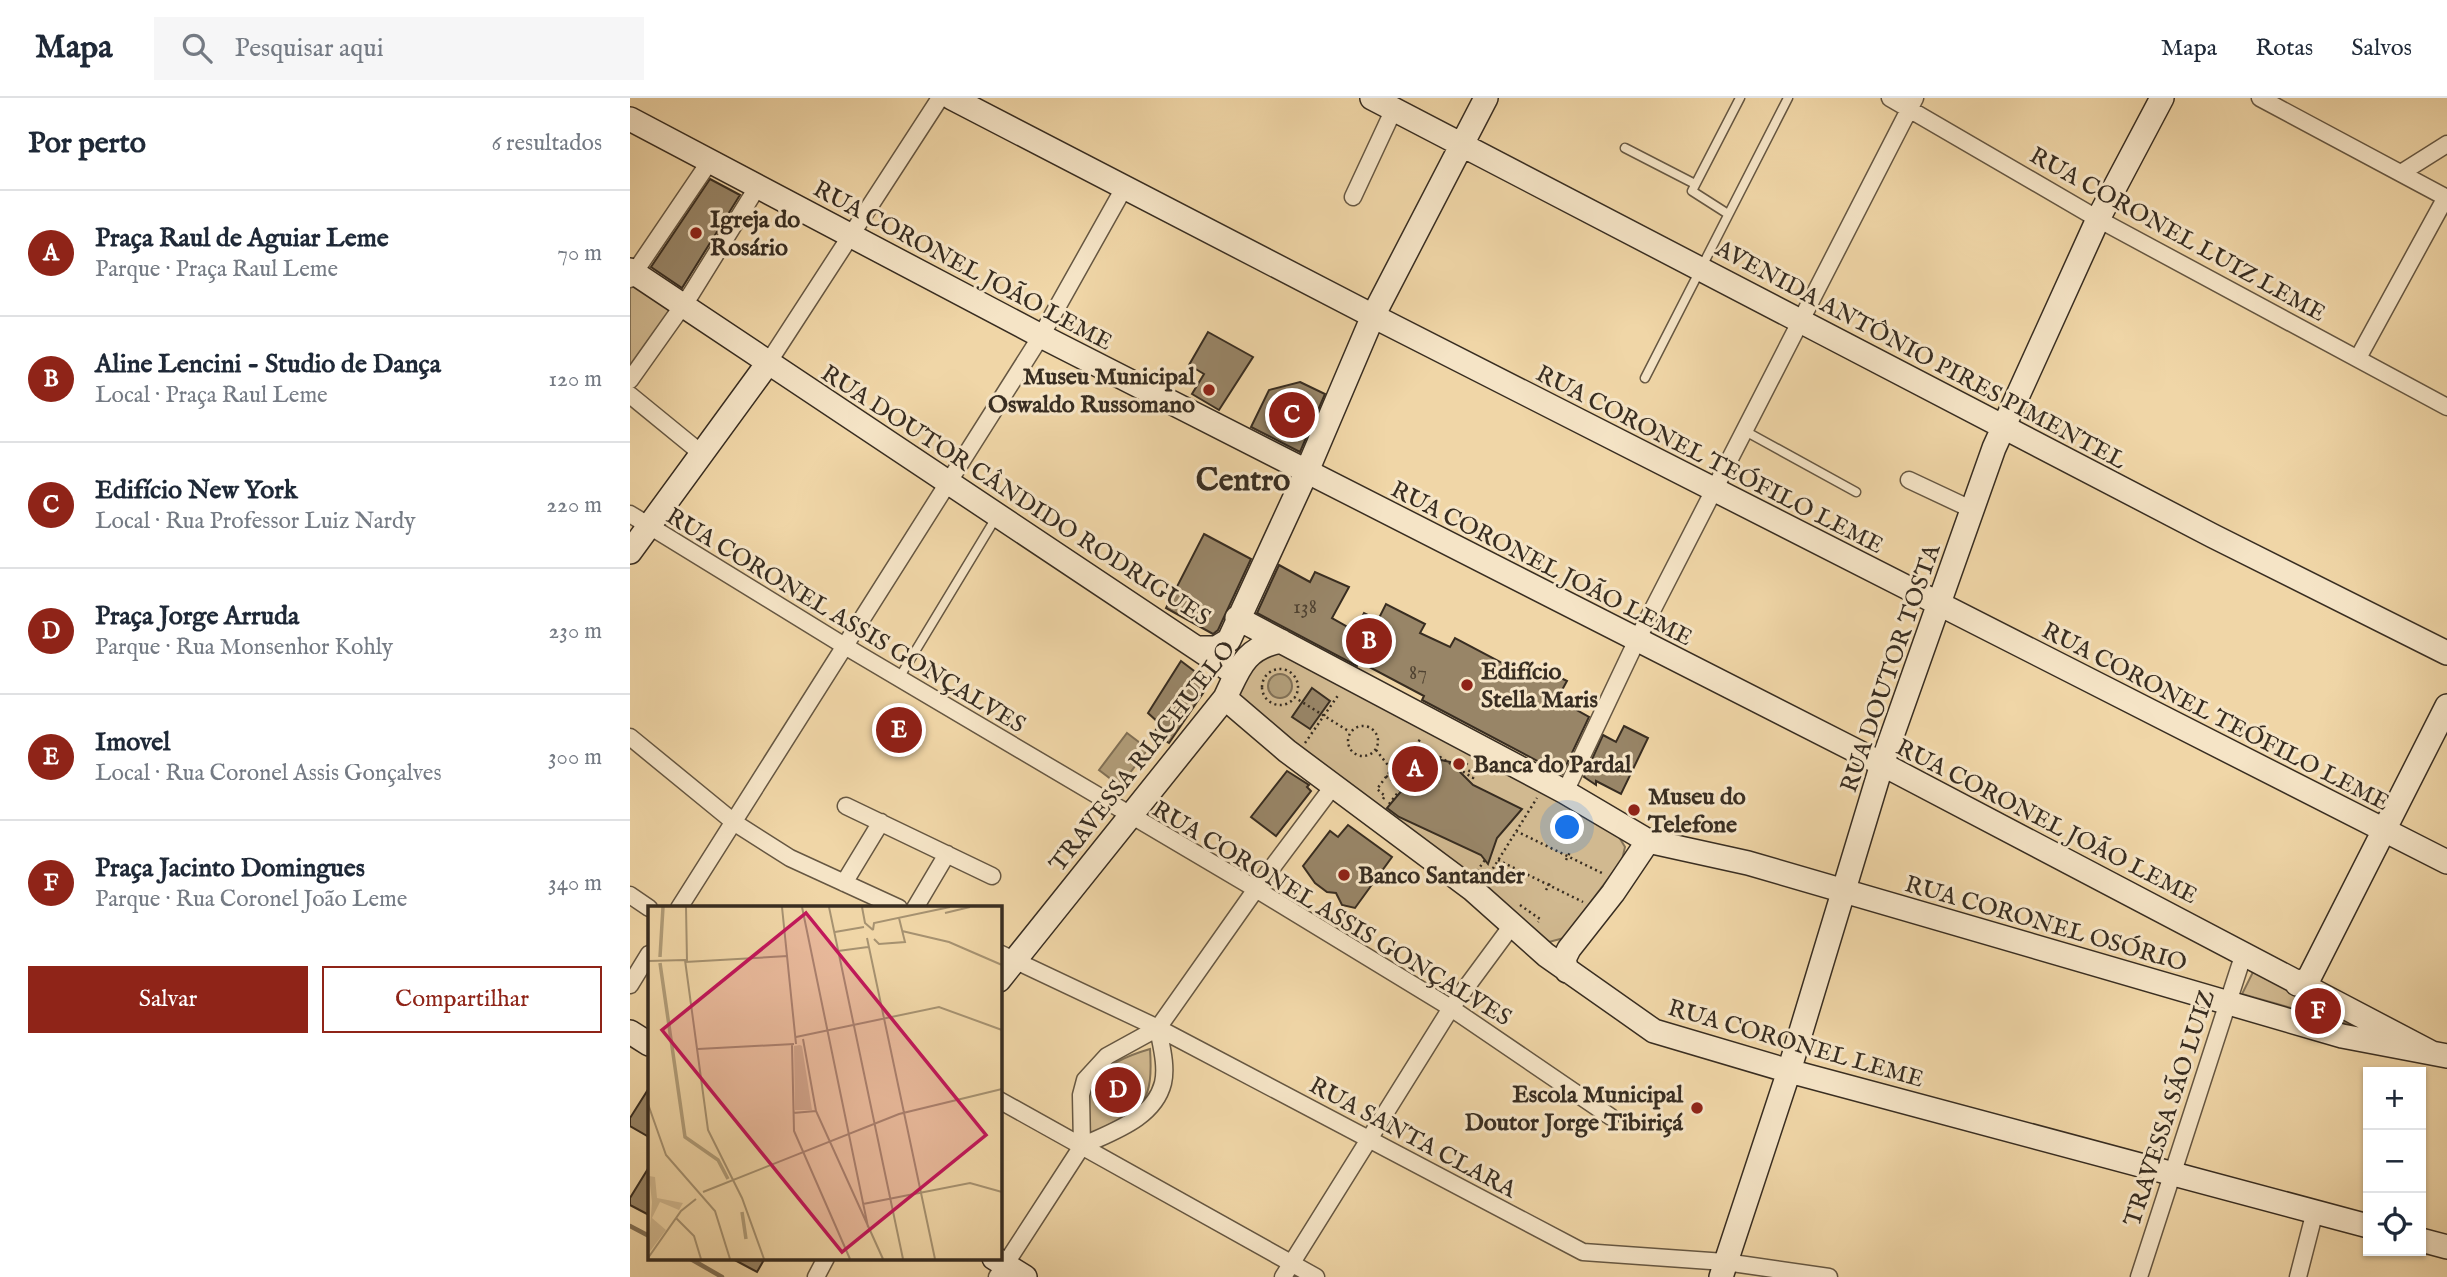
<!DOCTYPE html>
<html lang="pt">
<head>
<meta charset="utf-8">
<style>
	body { margin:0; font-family:"IM FELL English",serif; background:#f6f6f7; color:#1f2937 }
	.controls { position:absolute; right:21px; bottom:21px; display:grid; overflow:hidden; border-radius:0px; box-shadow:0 2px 5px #0004 }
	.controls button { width:63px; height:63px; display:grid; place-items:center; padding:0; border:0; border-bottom:2px solid #e0e1e3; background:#fff; color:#1f2937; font:35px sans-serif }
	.you { position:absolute; left:938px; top:730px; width:24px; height:24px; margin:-18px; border:5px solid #fff; border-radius:50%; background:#1a73e8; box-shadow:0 0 0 10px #1a73e833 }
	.badge { display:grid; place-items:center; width:46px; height:46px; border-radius:50%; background:#8f2418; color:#fff; font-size:23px; font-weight:700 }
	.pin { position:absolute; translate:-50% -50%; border:4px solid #fff; box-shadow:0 2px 7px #0006 }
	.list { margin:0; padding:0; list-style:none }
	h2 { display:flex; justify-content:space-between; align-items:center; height:91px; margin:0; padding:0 28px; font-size:30px }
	h2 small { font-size:23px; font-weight:400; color:#747a83 }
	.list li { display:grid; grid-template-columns:46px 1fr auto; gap:21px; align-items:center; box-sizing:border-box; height:126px; padding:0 28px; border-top:2px solid #e0e1e3 }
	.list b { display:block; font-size:26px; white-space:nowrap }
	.list p { margin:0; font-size:23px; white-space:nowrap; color:#747a83 }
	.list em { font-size:23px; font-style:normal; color:#747a83 }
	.actions { display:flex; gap:14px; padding:21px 28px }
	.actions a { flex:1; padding:16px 0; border:2px solid #8f2418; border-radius:0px; text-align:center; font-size:24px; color:#8f2418 }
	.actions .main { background:#8f2418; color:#fff }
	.icon { flex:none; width:38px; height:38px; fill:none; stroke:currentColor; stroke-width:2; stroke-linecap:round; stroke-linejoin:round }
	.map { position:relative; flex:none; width:1817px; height:1179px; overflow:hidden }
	header { display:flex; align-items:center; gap:42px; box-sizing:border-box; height:98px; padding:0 35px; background:#fff; border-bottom:2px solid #e0e1e3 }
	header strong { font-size:33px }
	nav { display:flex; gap:38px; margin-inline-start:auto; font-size:24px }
	.search { width:490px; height:63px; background:#f6f6f7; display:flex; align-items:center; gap:18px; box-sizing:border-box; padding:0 24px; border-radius:0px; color:#747a83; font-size:26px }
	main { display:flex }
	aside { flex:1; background:#fff }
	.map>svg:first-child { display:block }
</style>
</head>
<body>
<header>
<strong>Mapa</strong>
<div class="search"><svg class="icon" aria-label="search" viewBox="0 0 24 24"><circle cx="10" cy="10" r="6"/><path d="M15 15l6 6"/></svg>Pesquisar aqui</div>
<nav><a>Mapa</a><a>Rotas</a><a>Salvos</a></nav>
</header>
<main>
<aside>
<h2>Por perto<small>6 resultados</small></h2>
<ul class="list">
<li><span class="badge">A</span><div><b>Praça Raul de Aguiar Leme</b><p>Parque · Praça Raul Leme</p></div><em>70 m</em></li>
<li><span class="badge">B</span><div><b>Aline Lencini - Studio de Dança</b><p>Local · Praça Raul Leme</p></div><em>120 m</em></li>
<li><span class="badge">C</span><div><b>Edifício New York</b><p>Local · Rua Professor Luiz Nardy</p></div><em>220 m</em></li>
<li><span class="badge">D</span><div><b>Praça Jorge Arruda</b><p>Parque · Rua Monsenhor Kohly</p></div><em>230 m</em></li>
<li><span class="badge">E</span><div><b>Imovel</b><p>Local · Rua Coronel Assis Gonçalves</p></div><em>300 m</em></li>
<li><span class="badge">F</span><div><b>Praça Jacinto Domingues</b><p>Parque · Rua Coronel João Leme</p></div><em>340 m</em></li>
</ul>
<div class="actions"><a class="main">Salvar</a><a>Compartilhar</a></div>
</aside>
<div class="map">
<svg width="1817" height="1179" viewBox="0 0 1817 1179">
	<rect width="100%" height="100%" fill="#f0d6a7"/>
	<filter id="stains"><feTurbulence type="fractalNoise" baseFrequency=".00286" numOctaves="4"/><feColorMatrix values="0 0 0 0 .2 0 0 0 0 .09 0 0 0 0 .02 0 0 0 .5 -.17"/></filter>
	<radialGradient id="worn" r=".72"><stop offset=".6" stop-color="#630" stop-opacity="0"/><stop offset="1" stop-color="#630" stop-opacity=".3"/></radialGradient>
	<path fill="#d1b990" stroke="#847358" stroke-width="2" d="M8,178L48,209L0,275V190Z
		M650,553L910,691L989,739L995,749L992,762L934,840L919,844L609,602L607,589L626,561Z
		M1624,872L1735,931L1612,896Z
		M520,951C524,1012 509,1010 461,1038C441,986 475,964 520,951Z"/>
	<path fill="#b19d79" stroke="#817056" stroke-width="2" d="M638 588a12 12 0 1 1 24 0a12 12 0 1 1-24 0Z
		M497,635L518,651L490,688L469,672Z"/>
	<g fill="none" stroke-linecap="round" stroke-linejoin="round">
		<path stroke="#817056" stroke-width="4.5" d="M0,1128L19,1138
			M59,1160L92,1179"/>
	</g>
	<path fill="#988567" stroke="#382d21" stroke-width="2" d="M80,81L110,97L52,190L21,169Z
		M578,234L623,259L589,312L562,296L574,276L559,267Z
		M670,284L695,296L670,354L621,329L639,292Z
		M574,436L621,461L588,532L583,536L536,510Z
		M649,467L680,484L685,474L719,489L702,520L725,533L734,515L748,522L756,506L795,526L790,535L820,549L825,540L906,583L913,571L937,583L927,601L959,619L932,676L792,602L794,598L730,564L727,568L627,515Z
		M551,563L580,585L539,645L523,636L530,626L518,615Z
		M682,590L700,603L680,631L662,619Z
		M994,628L1018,640L991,696L966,683V687L954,679L973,637L986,644Z
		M811,662L834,667L830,674L843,687L892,711L867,740L858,766L851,757L769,719L757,710L795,665Z
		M657,673L679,687L677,689L681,693L646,738L621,719Z
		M718,727L762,759L725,810L712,807L706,795L697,794L685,785L673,768L700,733L708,739Z
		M19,990V1039L0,1028V1020Z
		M19,1069V1117L0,1107V1100Z
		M101,1160H135L127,1174Z"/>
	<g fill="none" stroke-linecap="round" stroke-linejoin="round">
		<g stroke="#665742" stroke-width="11">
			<path id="lane" d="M995,50L1065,86
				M1098,116L1062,93L1110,0
				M1015,280L1158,0
				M1115,333L1226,394
				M269,580L367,418"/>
		</g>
		<g stroke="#665742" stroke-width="19">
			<path id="street" d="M1260,0L1468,121L1817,309
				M1630,0L1817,100
				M1771,75L1817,46
				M723,99L764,11
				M0,181L80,63
				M1728,260L1816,99
				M138,265L310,0
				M0,282L61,196L128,88
				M0,297L71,355
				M1279,382L1343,412
				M0,416L213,547L626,791L821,910L981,1019
				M0,639L105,725L160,760L269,810
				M935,694L1006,544L1285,0
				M216,708L362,778
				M214,785L251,724
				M0,797L19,810
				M49,810L411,238L494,90
				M285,810L317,756
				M369,855L528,930L953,1154L1095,1164L1199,1179
				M0,887L19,856
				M528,930C531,947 537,968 533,985C524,1021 481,1034 452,1048L451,997L455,982L477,958L528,930L626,791L704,687
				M369,1002L686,1179
				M186,1179L196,1160
				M367,1179L452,1048
				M653,1179L821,910L883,826
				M1509,1179L1614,855
				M1668,1179L1685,1113"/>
		</g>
		<g stroke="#382d21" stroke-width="26">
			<path id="secondary" d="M322,0L743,218L1817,764
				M742,0L1583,438L1817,555
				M0,21L411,238L1252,666L1800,954
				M0,172L604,575
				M0,454L138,265
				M607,520L935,694L1018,743L1118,765L1712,938L1817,958
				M571,550H586L599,542L677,373L743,218L856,0
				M595,600L657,653L842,791L916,857L1024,933L1159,973L1738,1128
				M937,873L934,861L939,851L983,795L1018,743
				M369,882L595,600C609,571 614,550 651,543
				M1667,886L1679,880L1817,608
				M0,934L19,946
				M1791,1142L1817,1149
				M364,1160L395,1179
				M1091,1179L1159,973L1252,666L1364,350L1468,121L1532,0"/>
		</g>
		<path stroke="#382d21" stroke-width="2.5" stroke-dasharray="2 3.5" stroke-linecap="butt" d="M632 589a18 18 0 1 1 36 0a18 18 0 1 1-36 0Z
			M664,599L720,634
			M718 643a15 15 0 1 1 30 0a15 15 0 1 1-30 0Z
			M675,645L709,596
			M746,652L761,671
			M765,666L784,679
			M756,678L775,691
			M753,701L755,698L747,691L775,653L780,656L791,640
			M759,706L790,666L810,659L843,680L845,676L834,670L838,664
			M886,733L974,776
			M868,762L953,804
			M936,762L940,754
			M847,773L855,762
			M857,780L907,700
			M916,792L920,785
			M890,807L910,821L908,824"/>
		<use href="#lane" stroke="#f5e4c6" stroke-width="8"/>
		<use href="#street" stroke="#f5e4c6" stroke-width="16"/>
		<use href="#secondary" stroke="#f5e4c6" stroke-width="23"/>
	</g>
	<g fill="#8f2418" stroke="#f5e4c6" stroke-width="2.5">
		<circle cx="66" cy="135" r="7"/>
		<circle cx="579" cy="292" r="7"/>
		<circle cx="837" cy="587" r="7"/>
		<circle cx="829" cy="666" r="7"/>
		<circle cx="1004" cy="712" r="7"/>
		<circle cx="714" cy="777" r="7"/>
		<circle cx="1067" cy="1010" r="7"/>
	</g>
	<g text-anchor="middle" stroke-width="6" stroke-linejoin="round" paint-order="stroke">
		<g font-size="21" fill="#504332">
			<text x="675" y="515">138</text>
			<text x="788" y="581">87</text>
		</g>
		<g font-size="24" font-weight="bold" fill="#382d21" stroke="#f5e4c6" text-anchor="start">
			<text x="80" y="129">Igreja do<tspan x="80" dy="28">Rosário</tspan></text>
			<text x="565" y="286" text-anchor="end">Museu Municipal<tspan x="565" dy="28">Oswaldo Russomano</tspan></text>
			<text x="851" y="581">Edifício<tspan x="851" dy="28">Stella Maris</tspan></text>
			<text x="843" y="674">Banca do Pardal</text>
			<text x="1018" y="706">Museu do<tspan x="1018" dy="28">Telefone</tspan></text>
			<text x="728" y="785">Banco Santander</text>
			<text x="1053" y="1004" text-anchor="end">Escola Municipal<tspan x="1053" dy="28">Doutor Jorge Tibiriçá</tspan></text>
		</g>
		<g font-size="24" fill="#382d21" stroke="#f5e4c6">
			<text transform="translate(1548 136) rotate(29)" y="8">RUA CORONEL LUIZ LEME</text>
			<text transform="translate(333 167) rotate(28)" y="8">RUA CORONEL JOÃO LEME</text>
			<text transform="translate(1291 256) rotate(28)" y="8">AVENIDA ANTÔNIO PIRES PIMENTEL</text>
			<text transform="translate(1080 361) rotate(27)" y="8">RUA CORONEL TEÓFILO LEME</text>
			<text transform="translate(386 397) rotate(33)" y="8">RUA DOUTOR CÂNDIDO RODRIGUES</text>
			<text transform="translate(912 465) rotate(27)" y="8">RUA CORONEL JOÃO LEME</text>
			<text transform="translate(216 522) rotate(31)" y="8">RUA CORONEL ASSIS GONÇALVES</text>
			<text transform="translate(1260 570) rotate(-71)" y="8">RUA DOUTOR TOSTA</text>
			<text transform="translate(1586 618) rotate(27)" y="8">RUA CORONEL TEÓFILO LEME</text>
			<text transform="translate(512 658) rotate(-52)" y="8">TRAVESSA RIACHUELO</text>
			<text transform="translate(1417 723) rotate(27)" y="8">RUA CORONEL JOÃO LEME</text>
			<text transform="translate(702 815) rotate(31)" y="8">RUA CORONEL ASSIS GONÇALVES</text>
			<text transform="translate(1416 825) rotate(16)" y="8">RUA CORONEL OSÓRIO</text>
			<text transform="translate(1166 945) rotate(16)" y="8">RUA CORONEL LEME</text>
			<text transform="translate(1539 1010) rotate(-72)" y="8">TRAVESSA SÃO LUIZ</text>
			<text transform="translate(783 1039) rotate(28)" y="8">RUA SANTA CLARA</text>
		</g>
		<g font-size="32" font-weight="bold" fill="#382d21" stroke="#f5e4c6">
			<text x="613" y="392">Centro</text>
		</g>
	</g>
	<g transform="translate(18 808)">
		<rect width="354" height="354" fill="#f0d6a7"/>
		<path d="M152,139L154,140L164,204H147L146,140ZM1,270L7,271L9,292L35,297L31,304L12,296L4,312L18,324L0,348L4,296Z" fill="#d1b990"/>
		<path fill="none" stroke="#b19d79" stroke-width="3.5" d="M12,51L15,1M12,57L37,231L70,254L80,273M94,306L98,333"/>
		<path fill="none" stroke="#a69271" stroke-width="2" d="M38,1L39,55M134,1L148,138M154,1L220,321M181,1L255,353M214,1L217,17L225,24M297,7L322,1M225,24L226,17L302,1M254,25L301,36L354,59M187,26L216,21M219,32L287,353M226,33L231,38L257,36L251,12M190,45L220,41M0,55L37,54L60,224L94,292L116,353M37,56L140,50M148,131L291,101L354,124M155,133L168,205L235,353M144,139L146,225L202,353M50,143L146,138M0,198L18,249L67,305L82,353M145,207L168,205M55,286L251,208L354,183M215,298L322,277L354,286M28,312L46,330L53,353M0,352L33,305L48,293"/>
		<path fill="#c2185b" fill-opacity="0.15" stroke="#c2185b" stroke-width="3.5" d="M158,7L338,229L194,346L14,124Z"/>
		<rect width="354" height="354" fill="none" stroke="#382d21" stroke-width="3.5"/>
	</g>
	<rect width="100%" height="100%" filter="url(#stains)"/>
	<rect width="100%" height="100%" fill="url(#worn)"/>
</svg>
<div class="controls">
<button>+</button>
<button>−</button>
<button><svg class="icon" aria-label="locate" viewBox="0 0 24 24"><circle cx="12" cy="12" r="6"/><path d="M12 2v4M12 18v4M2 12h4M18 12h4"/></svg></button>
</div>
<div class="you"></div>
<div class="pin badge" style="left:785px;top:671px">A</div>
<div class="pin badge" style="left:739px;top:543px">B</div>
<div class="pin badge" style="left:662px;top:317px">C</div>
<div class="pin badge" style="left:488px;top:992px">D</div>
<div class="pin badge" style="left:269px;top:632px">E</div>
<div class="pin badge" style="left:1688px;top:913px">F</div>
</div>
</main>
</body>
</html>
